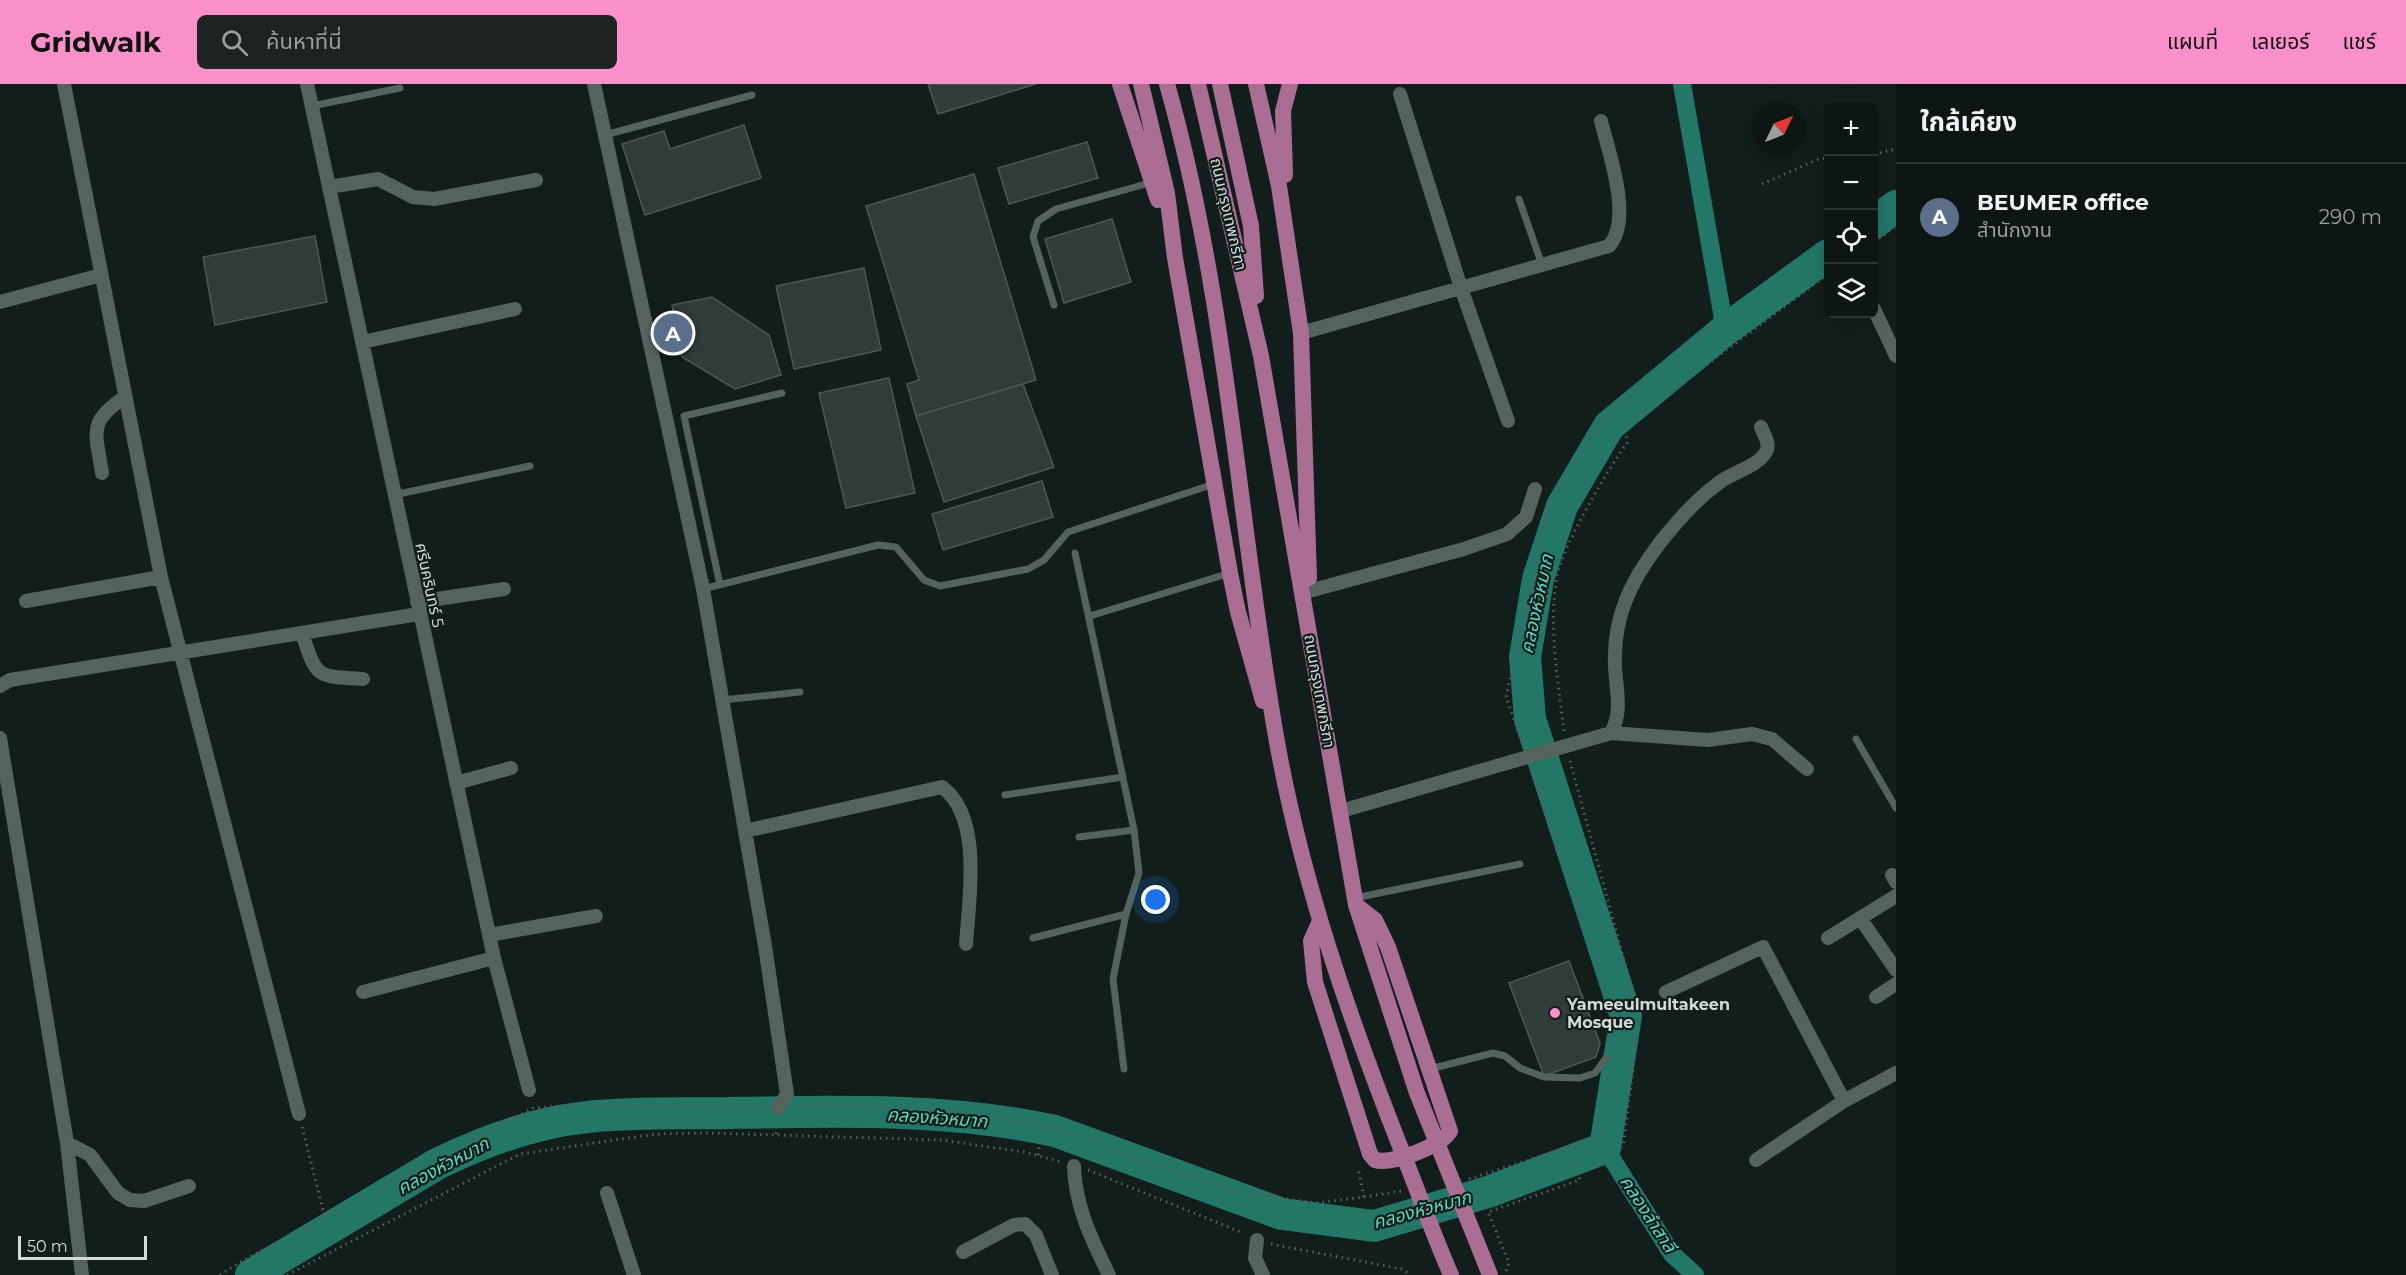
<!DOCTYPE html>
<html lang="th">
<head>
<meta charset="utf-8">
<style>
	body { margin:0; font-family:Montserrat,"Noto Sans Thai",sans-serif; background:#1c2322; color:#f1f3f6 }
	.controls { position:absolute; right:18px; top:18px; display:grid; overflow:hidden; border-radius:9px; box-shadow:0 6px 24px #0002 }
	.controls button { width:54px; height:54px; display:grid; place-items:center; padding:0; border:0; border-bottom:2px solid #2e3534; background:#0e1614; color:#f1f3f6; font:30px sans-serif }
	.compass { position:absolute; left:1752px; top:18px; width:54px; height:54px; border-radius:50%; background:#0e1614; box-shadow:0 6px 24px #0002; rotate:47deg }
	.scale { position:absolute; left:18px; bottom:15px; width:129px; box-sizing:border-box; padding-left:6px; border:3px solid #d3dbd8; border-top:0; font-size:16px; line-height:21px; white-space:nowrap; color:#d3dbd8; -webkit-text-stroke:4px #121e1b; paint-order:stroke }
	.you { position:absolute; left:1156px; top:816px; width:21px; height:21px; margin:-15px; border:4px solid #fff; border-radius:50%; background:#1a73e8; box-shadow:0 0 0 9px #1a73e833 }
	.badge { display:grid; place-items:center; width:39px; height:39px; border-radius:50%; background:#f990ca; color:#fff; font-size:20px; font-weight:700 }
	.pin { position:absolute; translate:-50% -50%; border:3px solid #fff; box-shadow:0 2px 6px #0006 }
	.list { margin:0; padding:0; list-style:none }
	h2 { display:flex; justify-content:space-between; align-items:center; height:78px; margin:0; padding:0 24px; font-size:26px }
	h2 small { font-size:20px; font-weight:400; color:#9b9fa0 }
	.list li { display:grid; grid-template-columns:39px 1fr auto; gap:18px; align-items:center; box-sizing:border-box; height:108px; padding:0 24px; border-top:2px solid #2e3534 }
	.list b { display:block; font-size:22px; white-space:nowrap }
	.list p { margin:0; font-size:20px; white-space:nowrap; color:#9b9fa0 }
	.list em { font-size:20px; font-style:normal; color:#9b9fa0 }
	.icon { flex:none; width:33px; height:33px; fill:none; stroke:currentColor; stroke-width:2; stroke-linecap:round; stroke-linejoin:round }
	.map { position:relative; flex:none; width:1896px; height:1191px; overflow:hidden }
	header { display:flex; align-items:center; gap:36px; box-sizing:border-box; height:84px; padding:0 30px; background:#f990ca; color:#111 }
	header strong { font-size:28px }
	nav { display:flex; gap:33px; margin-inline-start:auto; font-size:21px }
	.search { width:420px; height:54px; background:#1c2322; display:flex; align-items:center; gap:15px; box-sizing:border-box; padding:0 21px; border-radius:9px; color:#9b9fa0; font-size:22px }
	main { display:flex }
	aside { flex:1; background:#0e1614 }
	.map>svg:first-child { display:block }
</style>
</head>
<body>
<header>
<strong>Gridwalk</strong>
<div class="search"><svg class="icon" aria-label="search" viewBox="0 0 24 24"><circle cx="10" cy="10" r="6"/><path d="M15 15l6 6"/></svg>ค้นหาที่นี่</div>
<nav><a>แผนที่</a><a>เลเยอร์</a><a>แชร์</a></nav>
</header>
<main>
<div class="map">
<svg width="1896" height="1191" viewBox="0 0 1896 1191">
	<rect width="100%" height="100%" fill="#121e1b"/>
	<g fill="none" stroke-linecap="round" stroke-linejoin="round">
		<path stroke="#227767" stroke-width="18" d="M1682,0L1725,246
			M1605,1064L1672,1170L1695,1191"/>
		<path stroke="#227767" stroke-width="32" d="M1874,139L1896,122
			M251,1191L437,1080C484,1057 535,1038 588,1033C634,1028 682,1030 729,1029C837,1027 949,1024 1055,1047L1282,1130L1374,1142L1488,1108L1605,1064L1626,932L1530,635L1525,573L1538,495L1562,422L1609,342L1725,246L1828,171"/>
	</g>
	<path fill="#2f3c39" stroke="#4b5956" stroke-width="1.5" d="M928,0H1036L938,30Z
		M744,41L761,94L645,131L622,60L664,47L670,65Z
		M1087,58L1098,94L1009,120L998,84Z
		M974,90L1036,296L916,332L907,300L919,296L866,122Z
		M1112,135L1131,198L1064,219L1045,155Z
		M315,152L327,218L215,241L203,173Z
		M864,184L881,266L794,285L776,202Z
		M712,213L769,251L781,291L735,305L682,273L672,221Z
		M889,294L915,409L846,424L819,309Z
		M1023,300L1054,383L944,418L916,332Z
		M1042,397L1053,433L943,466L932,430Z
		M1569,877L1600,959L1596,973L1544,992L1509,899Z"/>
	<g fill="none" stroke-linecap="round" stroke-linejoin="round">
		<path stroke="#57615e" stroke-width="3" stroke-dasharray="1.5 4.5" stroke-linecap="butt" d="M1874,70L1896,65
			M1762,100L1819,75L1828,74
			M1874,158L1896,142
			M1564,647C1558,597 1548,541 1557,492C1564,459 1607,387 1627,359L1625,342L1828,190
			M1522,658L1506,613L1551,414L1604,336L1716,241
			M1570,677L1636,920L1633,986L1623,1064
			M1532,687L1598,875L1613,965
			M796,1022L930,1024L1042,1041L1082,1052L1120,1069L1238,1108L1316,1119L1364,1113L1359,1088L1362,1084
			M302,1043L325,1134
			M776,1050L777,1037
			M1038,1071L1042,1041
			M1088,1086L1243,1149
			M1469,1095L1603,1052L1610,989
			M1364,1113L1401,1107
			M1271,1160L1402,1185L1411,1191
			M1506,1187L1509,1179L1488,1128L1580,1096L1568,1063
			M220,1191L242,1177L533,1024L577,1021L763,1024
			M287,1191L520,1070L656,1050L707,1049L942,1056L1024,1068L1062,1078"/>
		<path stroke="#55635f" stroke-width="7" d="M312,22L400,4
			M605,51L752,11
			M1519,115L1542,181
			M1054,221L1033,153L1038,137L1056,125L1153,98
			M394,411L530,382
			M1075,469L1134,746L1139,789L1126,830L1113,895L1124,985
			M720,501L684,332L782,309
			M703,505L878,461L896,463L924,496L940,502L1028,485L1044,476L1068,448L1214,400
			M1090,532L1230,489
			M722,616L800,608
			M1856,655L1896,724
			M1005,711L1123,693
			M1079,753L1134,746
			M1355,814L1520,780
			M1033,854L1126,830
			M1430,985L1493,969L1505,972L1520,984L1544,993L1580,994L1595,989L1606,974"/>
		<path stroke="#55635f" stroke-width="14" d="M64,0L161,493L299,1030
			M307,0L494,874L529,1006
			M594,0L703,505L765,862L787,1010L778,1024
			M1400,10L1461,204L1508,337
			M329,103L378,95L413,113L434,115L536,96
			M0,218L101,191
			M1874,225L1896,272
			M1301,249L1609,162C1633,135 1609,69 1601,37
			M362,258L515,225
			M102,389C96,348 87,338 125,313
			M1309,507L1464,465L1507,450L1526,433L1535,405
			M26,517L161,493
			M417,518L504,505
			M302,549C317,595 316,592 363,595
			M0,602L10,596L419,530
			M1611,649L1708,656L1752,650L1772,655L1807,685
			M0,654L67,1059L82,1191
			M456,699L511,684
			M1341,727L1611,649C1623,627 1616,606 1615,582C1613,534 1630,498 1659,460C1677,437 1696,415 1720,398C1733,388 1757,383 1766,368C1771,361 1764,351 1761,343
			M745,747L942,703C983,733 969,815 966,860
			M1892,791L1896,798
			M1860,834L1896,886
			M489,851L596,832
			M1828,854L1896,812
			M363,908L494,874
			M1666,908L1763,863L1844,1017
			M1876,913L1896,900
			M67,1059L90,1071L118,1109L130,1116L144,1117L189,1102
			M1756,1076L1844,1017L1896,989
			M1074,1082C1075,1122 1092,1156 1109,1191
			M607,1109L634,1191
			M1257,1156L1255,1174L1263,1191
			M963,1168L1014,1141L1025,1140L1036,1151L1052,1191"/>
		<path stroke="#ab6e93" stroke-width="16" d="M1120,0L1158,116
			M1141,0L1167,109L1175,174L1230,489L1238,528L1263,617
			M1167,0C1228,215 1238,439 1277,658C1302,798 1349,933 1401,1065C1418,1107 1433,1150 1451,1191
			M1198,0L1261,272L1356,821L1417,1009L1490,1191
			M1220,0L1251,142L1256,212
			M1256,0L1279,102L1301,249L1309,494
			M1285,91L1283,27L1290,0
			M1319,839L1311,857L1315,898L1370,1070L1375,1076C1391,1081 1442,1062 1450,1047L1388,863L1375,836L1356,821"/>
	</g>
	<circle fill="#f990ca" stroke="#121e1b" stroke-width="2" cx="1555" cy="929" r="6"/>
	<g text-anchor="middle" stroke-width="4.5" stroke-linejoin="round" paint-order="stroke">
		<g font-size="16" fill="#d3dbd8" stroke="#121e1b">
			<text transform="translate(1229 130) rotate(77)" y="6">ถนนกรุงเทพกรีฑา</text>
			<text transform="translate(430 501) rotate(78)" y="6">ศรีนครินทร์ 5</text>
			<text transform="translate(1320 607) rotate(80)" y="6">ถนนกรุงเทพกรีฑา</text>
		</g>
		<g font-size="16" font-weight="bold" fill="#d3dbd8" stroke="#121e1b" text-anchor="start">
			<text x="1567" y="926">Yameeulmultakeen<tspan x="1567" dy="18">Mosque</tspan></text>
		</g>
		<g font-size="18" font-style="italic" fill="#5fd6be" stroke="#121e1b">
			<text transform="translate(1537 520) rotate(-78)" y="6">คลองหัวหมาก</text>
			<text transform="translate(937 1034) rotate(4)" y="6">คลองหัวหมาก</text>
			<text transform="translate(443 1082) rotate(-28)" y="6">คลองหัวหมาก</text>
			<text transform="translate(1422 1126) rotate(-15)" y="6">คลองหัวหมาก</text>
			<text transform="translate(1648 1130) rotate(57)" y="6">คลองลำสาลี</text>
		</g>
	</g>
</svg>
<div class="controls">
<button>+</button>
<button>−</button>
<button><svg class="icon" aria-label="locate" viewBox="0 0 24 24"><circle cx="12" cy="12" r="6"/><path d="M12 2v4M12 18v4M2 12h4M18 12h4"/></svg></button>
<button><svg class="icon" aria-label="layers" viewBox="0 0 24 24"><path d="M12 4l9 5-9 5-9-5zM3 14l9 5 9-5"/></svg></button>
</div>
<svg class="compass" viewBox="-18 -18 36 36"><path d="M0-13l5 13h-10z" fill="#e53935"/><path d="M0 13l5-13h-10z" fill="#9b9fa0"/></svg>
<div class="scale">50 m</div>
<div class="you"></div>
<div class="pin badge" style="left:673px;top:249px;background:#5c6f8a">A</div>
</div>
<aside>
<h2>ใกล้เคียง<small></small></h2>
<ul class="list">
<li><span class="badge" style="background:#5c6f8a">A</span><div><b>BEUMER office</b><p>สำนักงาน</p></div><em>290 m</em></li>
</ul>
</aside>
</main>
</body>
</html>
